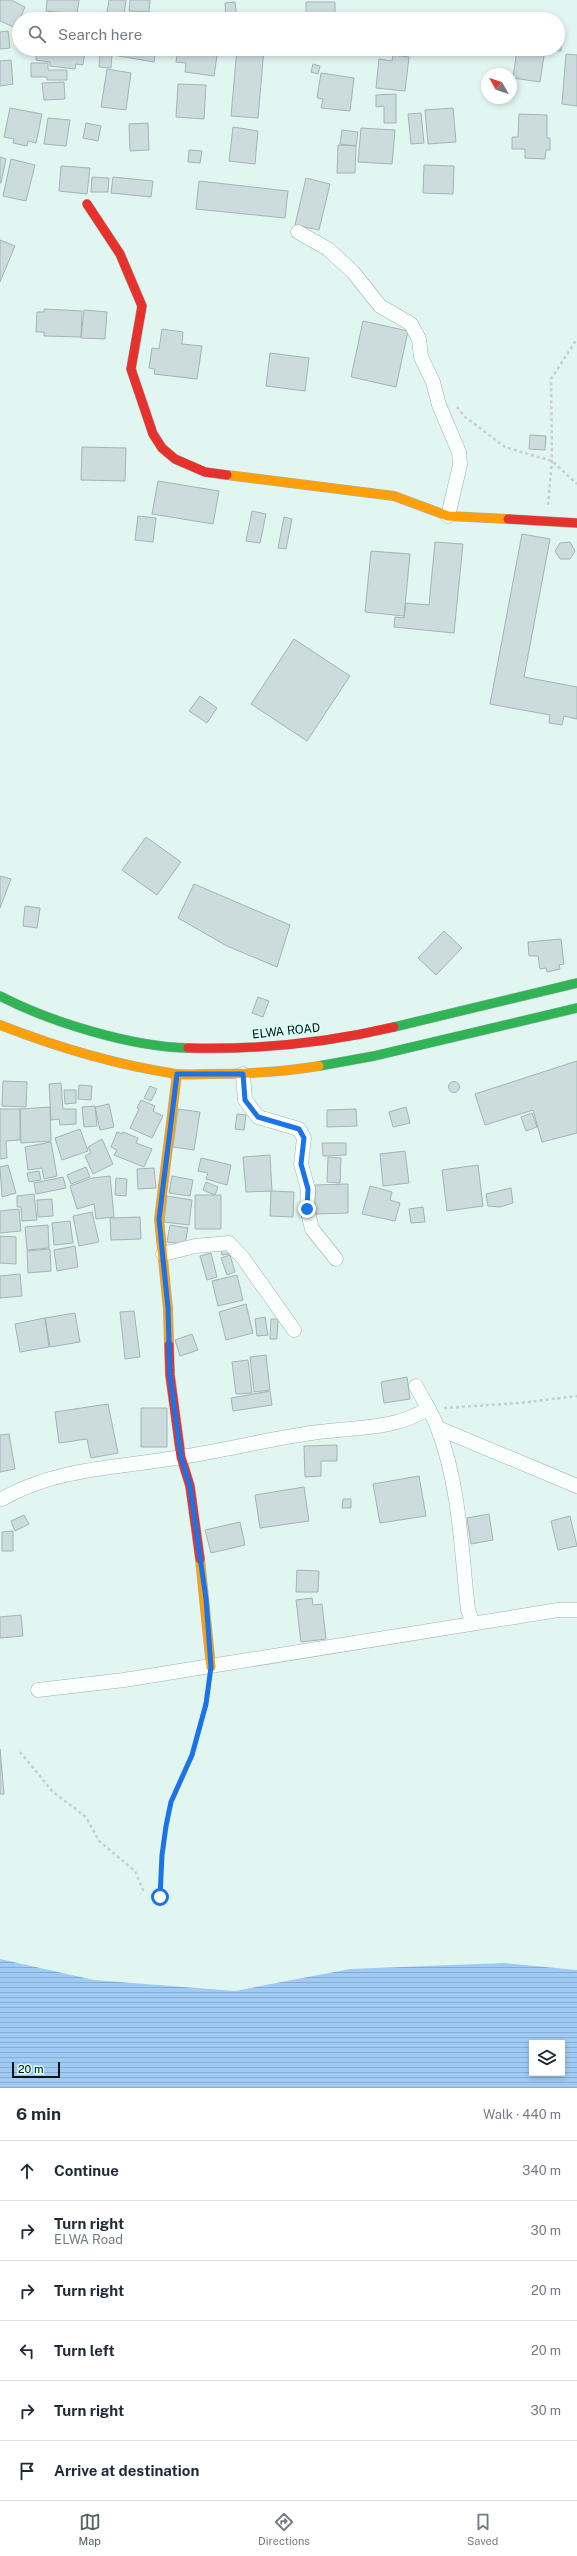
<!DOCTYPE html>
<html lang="en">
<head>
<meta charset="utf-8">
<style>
	body { margin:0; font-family:"Public Sans",sans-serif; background:#f2f2f3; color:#1f2937 }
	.controls { position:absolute; right:12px; bottom:12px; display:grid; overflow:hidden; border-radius:0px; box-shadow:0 2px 6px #0003 }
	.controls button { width:36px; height:36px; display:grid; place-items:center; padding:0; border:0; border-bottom:1px solid #e0e1e3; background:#fff; color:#1f2937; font:20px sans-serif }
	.compass { position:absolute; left:481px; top:68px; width:36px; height:36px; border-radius:50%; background:#fff; box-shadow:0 2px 6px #0003; rotate:310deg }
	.scale { position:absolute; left:12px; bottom:10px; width:48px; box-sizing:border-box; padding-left:4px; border:2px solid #02110f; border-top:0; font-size:11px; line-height:14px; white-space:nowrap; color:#02110f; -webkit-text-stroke:3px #d9fdf7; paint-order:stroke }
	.stop { position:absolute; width:12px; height:12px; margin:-9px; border:3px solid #1a73e8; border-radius:50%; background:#fff }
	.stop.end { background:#1a73e8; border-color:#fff; box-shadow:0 1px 4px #0008 }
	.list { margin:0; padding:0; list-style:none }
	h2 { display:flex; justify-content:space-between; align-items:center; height:52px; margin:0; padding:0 16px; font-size:17px }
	h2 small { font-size:13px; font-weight:400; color:#747a83 }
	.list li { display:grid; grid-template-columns:26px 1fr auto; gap:12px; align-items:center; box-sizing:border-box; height:60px; padding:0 16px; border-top:1px solid #e0e1e3 }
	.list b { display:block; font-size:15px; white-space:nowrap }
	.list p { margin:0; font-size:13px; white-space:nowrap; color:#747a83 }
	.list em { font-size:13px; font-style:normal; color:#747a83 }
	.icon { flex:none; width:22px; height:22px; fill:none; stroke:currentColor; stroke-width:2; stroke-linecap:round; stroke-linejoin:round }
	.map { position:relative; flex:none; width:577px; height:2088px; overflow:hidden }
	.search { position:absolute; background:#fff; box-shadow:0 2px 6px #0003; left:12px; right:12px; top:12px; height:44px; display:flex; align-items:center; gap:10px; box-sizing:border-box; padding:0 14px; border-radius:22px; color:#747a83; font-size:15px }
	.sheet { height:412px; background:#fff }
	nav { display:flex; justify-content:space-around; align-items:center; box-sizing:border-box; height:56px; border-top:1px solid #e0e1e3; background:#fff; font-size:11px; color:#747a83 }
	nav a { display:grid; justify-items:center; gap:2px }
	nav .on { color:#50615e }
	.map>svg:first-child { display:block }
</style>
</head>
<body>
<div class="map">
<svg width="577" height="2088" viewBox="0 0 577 2088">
	<defs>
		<pattern id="water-rules" width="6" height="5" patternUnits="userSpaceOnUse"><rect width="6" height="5" fill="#9ecaf3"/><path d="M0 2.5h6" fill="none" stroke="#86accf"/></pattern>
	</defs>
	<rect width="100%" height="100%" fill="#e1f5f1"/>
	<path fill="url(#water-rules)" fill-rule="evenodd" d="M0,1959L94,1980L235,1991L350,1969L504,1963L577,1970V2088H0ZM532,2043H562V2073H532Z"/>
	<path fill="#ccdcdd" stroke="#a3b4b4" d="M0,0H11L25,7L16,28L0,21Z
		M47,0H79L77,14L46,11Z
		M109,0H126L124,15L107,13Z
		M130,0H150L149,12L129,11Z
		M235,2L237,19H226L225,3Z
		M306,2H335V19H306Z
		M204,13H218V19H204Z
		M106,15V19H96V16Z
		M439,15L440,19H428V16Z
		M558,28H562L561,51L551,50L558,49Z
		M8,31L10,48L0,49V32Z
		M37,49H85L83,65L76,64L75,69L50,66V62L36,60Z
		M114,49H156L154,62L113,55Z
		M178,49H218L214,76L185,72L186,63L176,62Z
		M237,49H264L258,118L231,116Z
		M517,49H545L540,82L513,78Z
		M100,53L112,54L111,68L99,67Z
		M566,54L577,55V106L562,104Z
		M393,55L409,57L405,91L376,88L379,59L392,61Z
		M11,60L13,84L0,86V61Z
		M31,63H48V70H67V80H47V77H31Z
		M313,64L320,66L318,74L311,72Z
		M107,69L131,73L126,110L101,107Z
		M321,73L354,78L350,111L321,108L323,99L317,98Z
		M64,82L65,99L44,100L42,83Z
		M178,84L206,85L204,119L176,117Z
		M396,94V123H384V106L376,107V95Z
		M10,108L42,114L36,143L28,141L27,146L13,143L14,139L4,137Z
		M453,108L456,142L428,144L425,110Z
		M421,113L424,143L411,144L408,114Z
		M519,114L547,115V138H550V150H546L545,159L525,158V149H512V137H518Z
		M48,118L70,120L66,146L44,144Z
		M86,123L101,126L98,141L83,138Z
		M148,123L149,150L130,151L129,124Z
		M233,127L258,131L255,164L229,161Z
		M361,128L395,130L392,164L358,162Z
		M342,130L358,132L356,146L340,144Z
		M338,145L356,146L355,173H337Z
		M189,150L202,151L200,163L188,162Z
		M0,157L6,159L1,183H0Z
		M11,159L35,165L26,201L3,196Z
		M424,165L454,166L453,194L423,193Z
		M61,166L90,168L87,194L59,191Z
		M92,177L109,178L108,192H91Z
		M113,177L153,181L151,197L111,193Z
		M306,178L330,184L319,230L295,225Z
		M199,181L288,191L285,218L196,209Z
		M0,240L15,246L0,282Z
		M44,309L82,311L81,337L44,336V332H36L37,312H44Z
		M84,310L107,312L105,339L81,338Z
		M363,321L408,331L396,387L351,377Z
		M162,329L183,332L182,344L202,346L197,379L154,374L155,369L149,368L152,348L159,349Z
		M270,353L309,358L305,391L266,386Z
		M530,435L546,436L545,450L529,449Z
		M82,447L126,448L125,481L81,480Z
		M158,481L219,491L213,524L152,514Z
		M252,511L266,514L260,543L246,541Z
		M138,516L156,518L153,542L135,540Z
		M284,517L292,519L286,549L278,548Z
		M522,534L550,539L524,677L577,687V719L564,716L562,725L549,723L550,715L490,704Z
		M435,542L463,544L454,633L394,627L395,617L404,618L406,603L429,605Z
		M570,542L575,551L570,559H560L555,551L560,543Z
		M371,551L410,554L404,616L365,612Z
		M294,639L350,676L307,741L251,704Z
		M200,696L217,708L207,723L189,711Z
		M146,837L181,862L157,895L122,870Z
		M0,876L11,879L0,908Z
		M194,884L290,925L277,967L227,946L178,918Z
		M25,906L40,908L37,928L23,926Z
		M444,931L462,948L436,975L418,958Z
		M561,939L564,964L559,965L560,969L547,972L546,968L540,969L538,956H529L528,942Z
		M258,997L269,1001L263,1017L252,1013Z
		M577,1061V1133L542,1142L533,1110L485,1125L475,1094Z
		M3,1081L27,1082L26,1107L2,1106Z
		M448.5 1087a5.5 5.5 0 1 1 11 0a5.5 5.5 0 1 1-11 0Z
		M61,1083L63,1109H76V1124L60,1125L59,1119L51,1120L49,1084Z
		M79,1085L92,1086L91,1100L78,1099Z
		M150,1086L157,1089L151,1101L144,1098Z
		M64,1090H76V1103L65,1104Z
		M141,1100L155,1106L153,1111L163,1116L152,1138L130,1128L139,1109L137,1108Z
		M109,1104L114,1127L100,1130L95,1107Z
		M95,1106L97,1126L84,1127L82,1107Z
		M50,1107L51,1141L21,1143L20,1109Z
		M406,1107L410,1123L393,1127L389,1112Z
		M0,1109H20V1140L6,1141L7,1158L0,1159Z
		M178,1109L200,1112L194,1150L173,1147Z
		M356,1109L357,1126L327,1127V1110Z
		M532,1113L537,1127L526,1131L521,1117Z
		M237,1114L246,1115L244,1130L235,1129Z
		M80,1129L88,1151L62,1160L55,1138Z
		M117,1132L122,1134L123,1132L138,1138L136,1143L152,1149L144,1167L114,1155L117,1150L111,1147Z
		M102,1139L113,1164L93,1174L85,1156L91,1153L88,1147Z
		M51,1142L57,1176L44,1179L42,1168L28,1170L25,1147Z
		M322,1143H346V1155L323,1156Z
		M405,1151L409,1183L383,1186L380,1154Z
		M270,1155L272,1191L246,1192L243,1157Z
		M328,1157L341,1158L340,1183L327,1182Z
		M201,1158L231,1165L227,1185L206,1179L208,1173L198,1171Z
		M8,1165L16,1193L2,1197L0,1167Z
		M478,1165L483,1206L447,1211L442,1170Z
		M86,1167L90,1177L71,1184L67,1175Z
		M154,1168L156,1188L138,1189L137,1169Z
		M39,1171L41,1180L29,1182L27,1173Z
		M110,1176L114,1217L96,1219L94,1204L77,1209L70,1186L92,1178Z
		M172,1176L193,1180L190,1196L169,1193Z
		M63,1177L66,1188L36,1194L34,1183Z
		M116,1178L127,1179L126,1196L115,1195Z
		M206,1182L218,1187L215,1195L203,1190Z
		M348,1184V1213L315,1214V1185Z
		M370,1186L392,1192L390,1200L400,1203L395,1221L362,1214Z
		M511,1188L513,1203L500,1207L488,1206L486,1194Z
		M271,1191L294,1192L293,1217L270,1216Z
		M34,1194L37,1220L22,1221L21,1207H17V1196Z
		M195,1195H221V1229H195Z
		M167,1196L192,1200L189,1225L164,1222Z
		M52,1199L53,1216L38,1217L37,1200Z
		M423,1207L425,1222L411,1223L409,1209Z
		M19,1209L21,1231L0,1233V1211Z
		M92,1212L99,1242L79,1246L73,1216Z
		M140,1217L141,1239L111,1240L110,1218Z
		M70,1221L73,1243L54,1245L52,1223Z
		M48,1225L49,1248L27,1250L25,1227Z
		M170,1225L188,1228L185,1244L167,1242Z
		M0,1236L16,1237V1264L0,1263Z
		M226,1245L229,1254L222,1255L220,1247Z
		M75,1246L78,1267L57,1271L54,1250Z
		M50,1249L51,1271L28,1273L27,1251Z
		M211,1253L217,1277L207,1280L200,1256Z
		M230,1255L235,1272L227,1275L221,1258Z
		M20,1274L22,1296L0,1298V1276Z
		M237,1275L243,1300L218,1306L212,1281Z
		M246,1304L253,1333L226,1340L219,1312Z
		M134,1311L140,1357L125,1359L120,1312Z
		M75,1313L80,1342L50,1347L45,1318Z
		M265,1317L268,1335L257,1336L255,1319Z
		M45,1318L49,1347L20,1352L15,1324Z
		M271,1319H278L277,1339H270Z
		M192,1334L198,1350L180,1356L175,1340Z
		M266,1355L270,1390L254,1392L250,1357Z
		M248,1360L252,1393L236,1394L232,1362Z
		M407,1377L410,1399L384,1403L381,1382Z
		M270,1391L272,1405L233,1411L231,1398Z
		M108,1404L118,1453L91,1458L87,1439L59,1443L55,1412Z
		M141,1408H167V1447H141Z
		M9,1434L15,1469L0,1472V1435Z
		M337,1445V1461H321V1476L305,1477L304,1446Z
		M419,1476L426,1516L380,1523L373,1484Z
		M304,1487L309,1521L260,1528L255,1495Z
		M343,1499H351V1508H342Z
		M489,1514L493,1540L471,1544L467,1518Z
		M24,1515L29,1524L15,1531L11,1521Z
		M570,1516L577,1546L558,1550L551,1521Z
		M240,1522L245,1545L211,1553L205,1530Z
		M13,1531V1551H2V1532Z
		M297,1570L319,1571L318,1592H296Z
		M312,1598L313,1605L322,1604L326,1639L301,1642L296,1600Z
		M21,1615L23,1636L0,1638V1617Z
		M0,1749L4,1794H0Z"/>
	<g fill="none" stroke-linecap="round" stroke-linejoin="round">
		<g stroke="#a2b2b0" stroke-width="15">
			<path id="street" d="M298,232L328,249L353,272L380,306L411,324L419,339L421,357L433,382L439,405L459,452L460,465L448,516
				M243,1074L245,1100L258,1117L299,1129L304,1138L301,1164L308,1189L307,1209L312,1229L336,1259
				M163,1254L195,1246L229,1243L243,1258L294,1330
				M416,1386C423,1400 433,1414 438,1429C460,1487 461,1549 468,1610L473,1623
				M438,1428L577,1486
				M2,1499C58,1467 119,1468 181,1457C227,1450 272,1438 319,1432C356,1427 394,1430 427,1409
				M38,1690L124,1680L558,1610H577"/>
		</g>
		<g stroke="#a2b2b0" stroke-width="10">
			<path id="fast" d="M0,996C50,1022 132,1047 188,1048
				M394,1027L577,983
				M319,1066L374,1056L577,1008"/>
		</g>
		<g stroke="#a2b2b0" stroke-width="10">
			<path id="slow" d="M227,475L394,496L448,516L508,519
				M0,1025C56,1047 117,1065 176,1074C187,1075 199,1074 210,1074C247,1074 282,1072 319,1066
				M169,1345L168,1309L159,1219L177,1074
				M200,1559L211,1667"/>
		</g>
		<g stroke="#a2b2b0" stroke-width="10">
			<path id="jam" d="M87,204L120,254L142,306L131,369L153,434L162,448L175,459L205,472L227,475
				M508,519L577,523
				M188,1048C258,1050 326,1043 394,1027
				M169,1345L170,1375L181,1457L190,1486L200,1559"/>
		</g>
		<path stroke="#c8cfcd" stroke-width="2.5" stroke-dasharray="3 3" stroke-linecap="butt" d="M457,407L465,417L505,447L552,461L577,484
			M548,505L552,461L551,379L577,339
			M444,1408L520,1403L577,1396
			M20,1752L53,1792L86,1817L99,1841L135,1871L143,1890L141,1894
			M160,1897L161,1855L171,1802L192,1755L209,1685"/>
		<use href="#street" stroke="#fafefd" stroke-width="14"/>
		<use href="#fast" stroke="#30b455" stroke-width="9"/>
		<use href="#slow" stroke="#ff9f0a" stroke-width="9"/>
		<use href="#jam" stroke="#e5322d" stroke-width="9"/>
	</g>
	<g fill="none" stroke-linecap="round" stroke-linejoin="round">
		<path stroke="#1a73e8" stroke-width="5" d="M160,1897L162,1855L166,1826L171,1802L192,1755L206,1704L211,1667L206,1599L190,1486L181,1457L170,1375L168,1308L159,1219L177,1074H243L245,1100L258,1117L299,1129L304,1138L301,1164L308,1189L307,1209"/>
	</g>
	<g text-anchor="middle" stroke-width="4" stroke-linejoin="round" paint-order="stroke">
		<g font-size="12" fill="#02110f" stroke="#d9fdf7">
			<text transform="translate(286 1031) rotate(-6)" y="4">ELWA ROAD</text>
		</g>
	</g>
</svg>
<div class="controls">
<button><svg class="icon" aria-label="layers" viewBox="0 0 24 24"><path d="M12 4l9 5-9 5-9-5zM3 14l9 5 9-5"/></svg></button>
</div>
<svg class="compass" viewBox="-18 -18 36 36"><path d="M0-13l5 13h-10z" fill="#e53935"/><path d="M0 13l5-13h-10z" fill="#747a83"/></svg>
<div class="scale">20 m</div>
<div class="stop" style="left:160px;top:1897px"></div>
<div class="stop end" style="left:307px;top:1209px"></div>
<div class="search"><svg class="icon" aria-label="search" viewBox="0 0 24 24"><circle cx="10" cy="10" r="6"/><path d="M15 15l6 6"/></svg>Search here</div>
</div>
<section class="sheet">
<h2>6 min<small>Walk · 440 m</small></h2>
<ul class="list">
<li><svg class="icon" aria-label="ahead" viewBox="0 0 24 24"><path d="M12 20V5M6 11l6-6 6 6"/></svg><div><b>Continue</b></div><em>340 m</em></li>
<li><svg class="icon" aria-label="right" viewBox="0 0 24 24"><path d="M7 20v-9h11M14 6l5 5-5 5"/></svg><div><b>Turn right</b><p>ELWA Road</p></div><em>30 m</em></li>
<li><svg class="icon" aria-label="right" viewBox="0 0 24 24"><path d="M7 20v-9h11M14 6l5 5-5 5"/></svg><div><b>Turn right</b></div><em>20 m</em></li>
<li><svg class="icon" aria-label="left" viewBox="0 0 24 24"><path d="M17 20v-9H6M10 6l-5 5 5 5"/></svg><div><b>Turn left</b></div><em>20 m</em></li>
<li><svg class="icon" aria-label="right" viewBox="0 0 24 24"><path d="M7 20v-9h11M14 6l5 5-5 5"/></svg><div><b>Turn right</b></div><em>30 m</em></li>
<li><svg class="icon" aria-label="arrive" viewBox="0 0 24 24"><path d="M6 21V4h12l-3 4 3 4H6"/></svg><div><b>Arrive at destination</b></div></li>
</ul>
</section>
<nav>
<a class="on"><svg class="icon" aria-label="map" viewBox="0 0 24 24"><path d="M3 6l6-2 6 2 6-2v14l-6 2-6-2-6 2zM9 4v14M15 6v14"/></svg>Map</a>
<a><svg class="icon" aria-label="directions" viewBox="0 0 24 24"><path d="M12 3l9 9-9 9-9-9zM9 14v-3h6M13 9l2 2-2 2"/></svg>Directions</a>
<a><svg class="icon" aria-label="saved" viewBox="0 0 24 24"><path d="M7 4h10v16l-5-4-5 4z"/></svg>Saved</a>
</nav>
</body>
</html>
